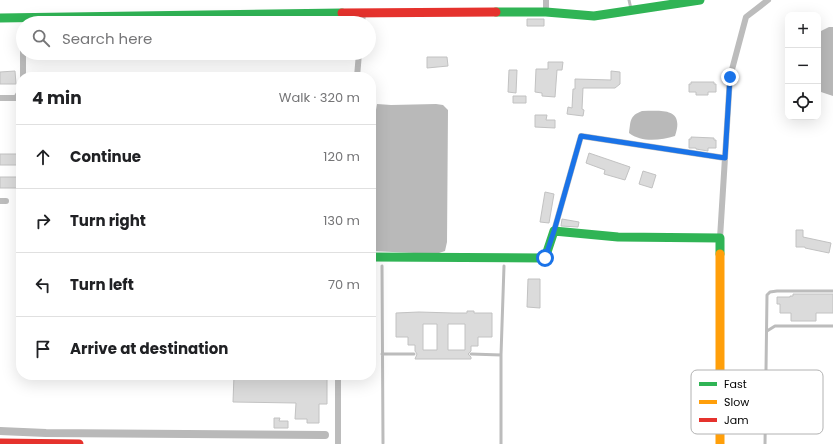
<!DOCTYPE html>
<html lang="en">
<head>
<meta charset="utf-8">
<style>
	body { margin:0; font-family:Poppins,sans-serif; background:#f2f2f2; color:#202124 }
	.controls { position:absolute; right:12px; top:12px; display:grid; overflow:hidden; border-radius:8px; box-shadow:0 4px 16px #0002 }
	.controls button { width:36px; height:36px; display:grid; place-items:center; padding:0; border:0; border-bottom:1px solid #e0e0e0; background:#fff; color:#202124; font:20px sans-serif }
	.stop { position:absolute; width:12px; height:12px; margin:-9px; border:3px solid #1a73e8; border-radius:50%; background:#fff }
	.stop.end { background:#1a73e8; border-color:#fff; box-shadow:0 1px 4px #0008 }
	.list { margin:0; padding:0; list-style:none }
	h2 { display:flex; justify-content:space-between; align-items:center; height:52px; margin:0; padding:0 16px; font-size:17px }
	h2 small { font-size:13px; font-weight:400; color:#757577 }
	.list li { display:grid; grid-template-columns:26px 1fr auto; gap:12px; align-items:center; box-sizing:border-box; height:64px; padding:0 16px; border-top:1px solid #e0e0e0 }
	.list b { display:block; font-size:15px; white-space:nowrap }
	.list em { font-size:13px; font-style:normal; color:#757577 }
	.icon { flex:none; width:22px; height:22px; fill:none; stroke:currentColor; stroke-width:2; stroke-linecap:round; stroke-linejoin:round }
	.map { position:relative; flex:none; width:833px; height:444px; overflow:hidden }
	.search { position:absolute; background:#fff; box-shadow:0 4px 16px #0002; left:16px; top:16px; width:360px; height:44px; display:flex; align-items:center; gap:10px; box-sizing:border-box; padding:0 14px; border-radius:22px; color:#757577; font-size:15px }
	.panel { position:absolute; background:#fff; box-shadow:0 4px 16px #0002; left:16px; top:72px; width:360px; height:308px; border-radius:16px }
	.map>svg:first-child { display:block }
</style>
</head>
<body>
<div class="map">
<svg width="833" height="444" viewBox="0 0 833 444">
	<rect width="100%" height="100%" fill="#fff"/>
	<path fill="#b9b9b9" d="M829,27H833V96L818,91V37L821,31Z
		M377,104L391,105L436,104L443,105L448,110L447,242L445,251L436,254L371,251V139Z
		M642,111C661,111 685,107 675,136C661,140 642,143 629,133C631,121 629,116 642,111Z"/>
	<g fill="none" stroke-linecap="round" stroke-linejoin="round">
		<path stroke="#b9b9b9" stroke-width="8" d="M0,431L46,433L325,435"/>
	</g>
	<path fill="#dbdbdb" stroke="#c2c2c2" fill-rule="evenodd" d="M527,19H544V26H527Z
		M427,57H447L448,66L427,68Z
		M548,62H563L562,70H557L555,97L542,96V93L535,92L536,69H548Z
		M509,70H517L516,93L508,92Z
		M15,71L16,84H0V72Z
		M611,71L620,72V84L615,88H583L582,109L584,110L583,116L567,114L568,107L572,108L573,89H575V79L611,80Z
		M691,82H714V84H716V92H708V95H696V92H689V84H691Z
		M513,96H526V103H513Z
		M535,115H547L546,120H555V128L535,127Z
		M691,137L714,138V140H716V148H708V151L696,149V148H689V139H691Z
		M589,153L630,167L625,180L604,174L605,170L586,163Z
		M0,154H21V165H0Z
		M643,171L656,175L652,188L639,184Z
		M0,177H21V188H0Z
		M545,192L554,194L549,223L540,222Z
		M562,219L579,222L578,227L561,226Z
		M796,230H803V237L831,243L829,253L805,248V247H796Z
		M528,279H540V308L527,307Z
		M793,294H833V313H816V321H791V313H780V304H777V297H790V296H793Z
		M467,311H474V313H492V337H478V346H471V351L468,354L471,357V359H415L417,354L415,351V345H408V337H396V313L419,312L453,313H467ZM423,324H437V350H423ZM448,324H465V350H448Z
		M234,375H327V404H319V423H307V419H295L296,403L233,402Z
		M274,418H280L279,421H288V428H274Z"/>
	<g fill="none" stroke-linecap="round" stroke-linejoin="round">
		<path stroke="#bcbcbc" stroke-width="3" d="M629,0L631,9
			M382,266L383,443
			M767,331L775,326H833
			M382,354H414
			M471,354L501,355
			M501,444V355L504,266
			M765,444L767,295L770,292L777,291H833"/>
		<path stroke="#bcbcbc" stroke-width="6" d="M546,12V0
			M362,23L363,13
			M23,45V77
			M357,77L359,53
			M0,98H16L21,90
			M0,201H6
			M554,231L581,136L725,158
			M720,238L730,77L746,17L768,0
			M338,444V375"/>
		<path stroke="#30b455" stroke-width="9" d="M496,12H546L594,16L700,0
			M0,18L342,13
			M371,257L545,258L554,231L618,237L720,238V254"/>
		<path stroke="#ff9f0a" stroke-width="9" d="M720,254V444"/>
		<path stroke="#e5322d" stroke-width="9" d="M342,13L496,12
			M0,443L79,444"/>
	</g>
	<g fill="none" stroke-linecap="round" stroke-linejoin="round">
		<path stroke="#1a73e8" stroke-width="5" d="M545,258L554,231L581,136L725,158L730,77"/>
	</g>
	<rect x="691" y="370" width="132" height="64" rx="6" fill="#fff" stroke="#b2b2b2" stroke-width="1"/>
	<rect x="699" y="382" width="18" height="4" fill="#30b455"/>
	<rect x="699" y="400" width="18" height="4" fill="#ff9f0a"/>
	<rect x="699" y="418" width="18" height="4" fill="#e5322d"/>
	<g font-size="11" fill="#000">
		<text x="724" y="388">Fast</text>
		<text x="724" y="406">Slow</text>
		<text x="724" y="424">Jam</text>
	</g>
</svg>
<div class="controls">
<button>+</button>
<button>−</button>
<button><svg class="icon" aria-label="locate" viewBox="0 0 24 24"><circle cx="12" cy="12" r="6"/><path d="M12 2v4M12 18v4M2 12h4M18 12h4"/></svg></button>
</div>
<div class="stop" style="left:545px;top:258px"></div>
<div class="stop end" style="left:730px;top:77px"></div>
<div class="search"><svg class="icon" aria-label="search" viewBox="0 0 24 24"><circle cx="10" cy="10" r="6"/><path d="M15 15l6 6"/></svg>Search here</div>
<section class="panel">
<h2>4 min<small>Walk · 320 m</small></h2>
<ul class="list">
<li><svg class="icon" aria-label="ahead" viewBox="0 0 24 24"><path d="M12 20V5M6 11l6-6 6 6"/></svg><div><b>Continue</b></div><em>120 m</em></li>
<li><svg class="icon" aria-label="right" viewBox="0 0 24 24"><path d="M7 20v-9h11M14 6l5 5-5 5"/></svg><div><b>Turn right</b></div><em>130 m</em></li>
<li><svg class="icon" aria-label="left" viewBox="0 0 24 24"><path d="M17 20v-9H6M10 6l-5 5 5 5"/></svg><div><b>Turn left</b></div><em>70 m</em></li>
<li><svg class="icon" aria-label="arrive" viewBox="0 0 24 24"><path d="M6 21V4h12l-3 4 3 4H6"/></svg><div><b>Arrive at destination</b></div></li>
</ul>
</section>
</div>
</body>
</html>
